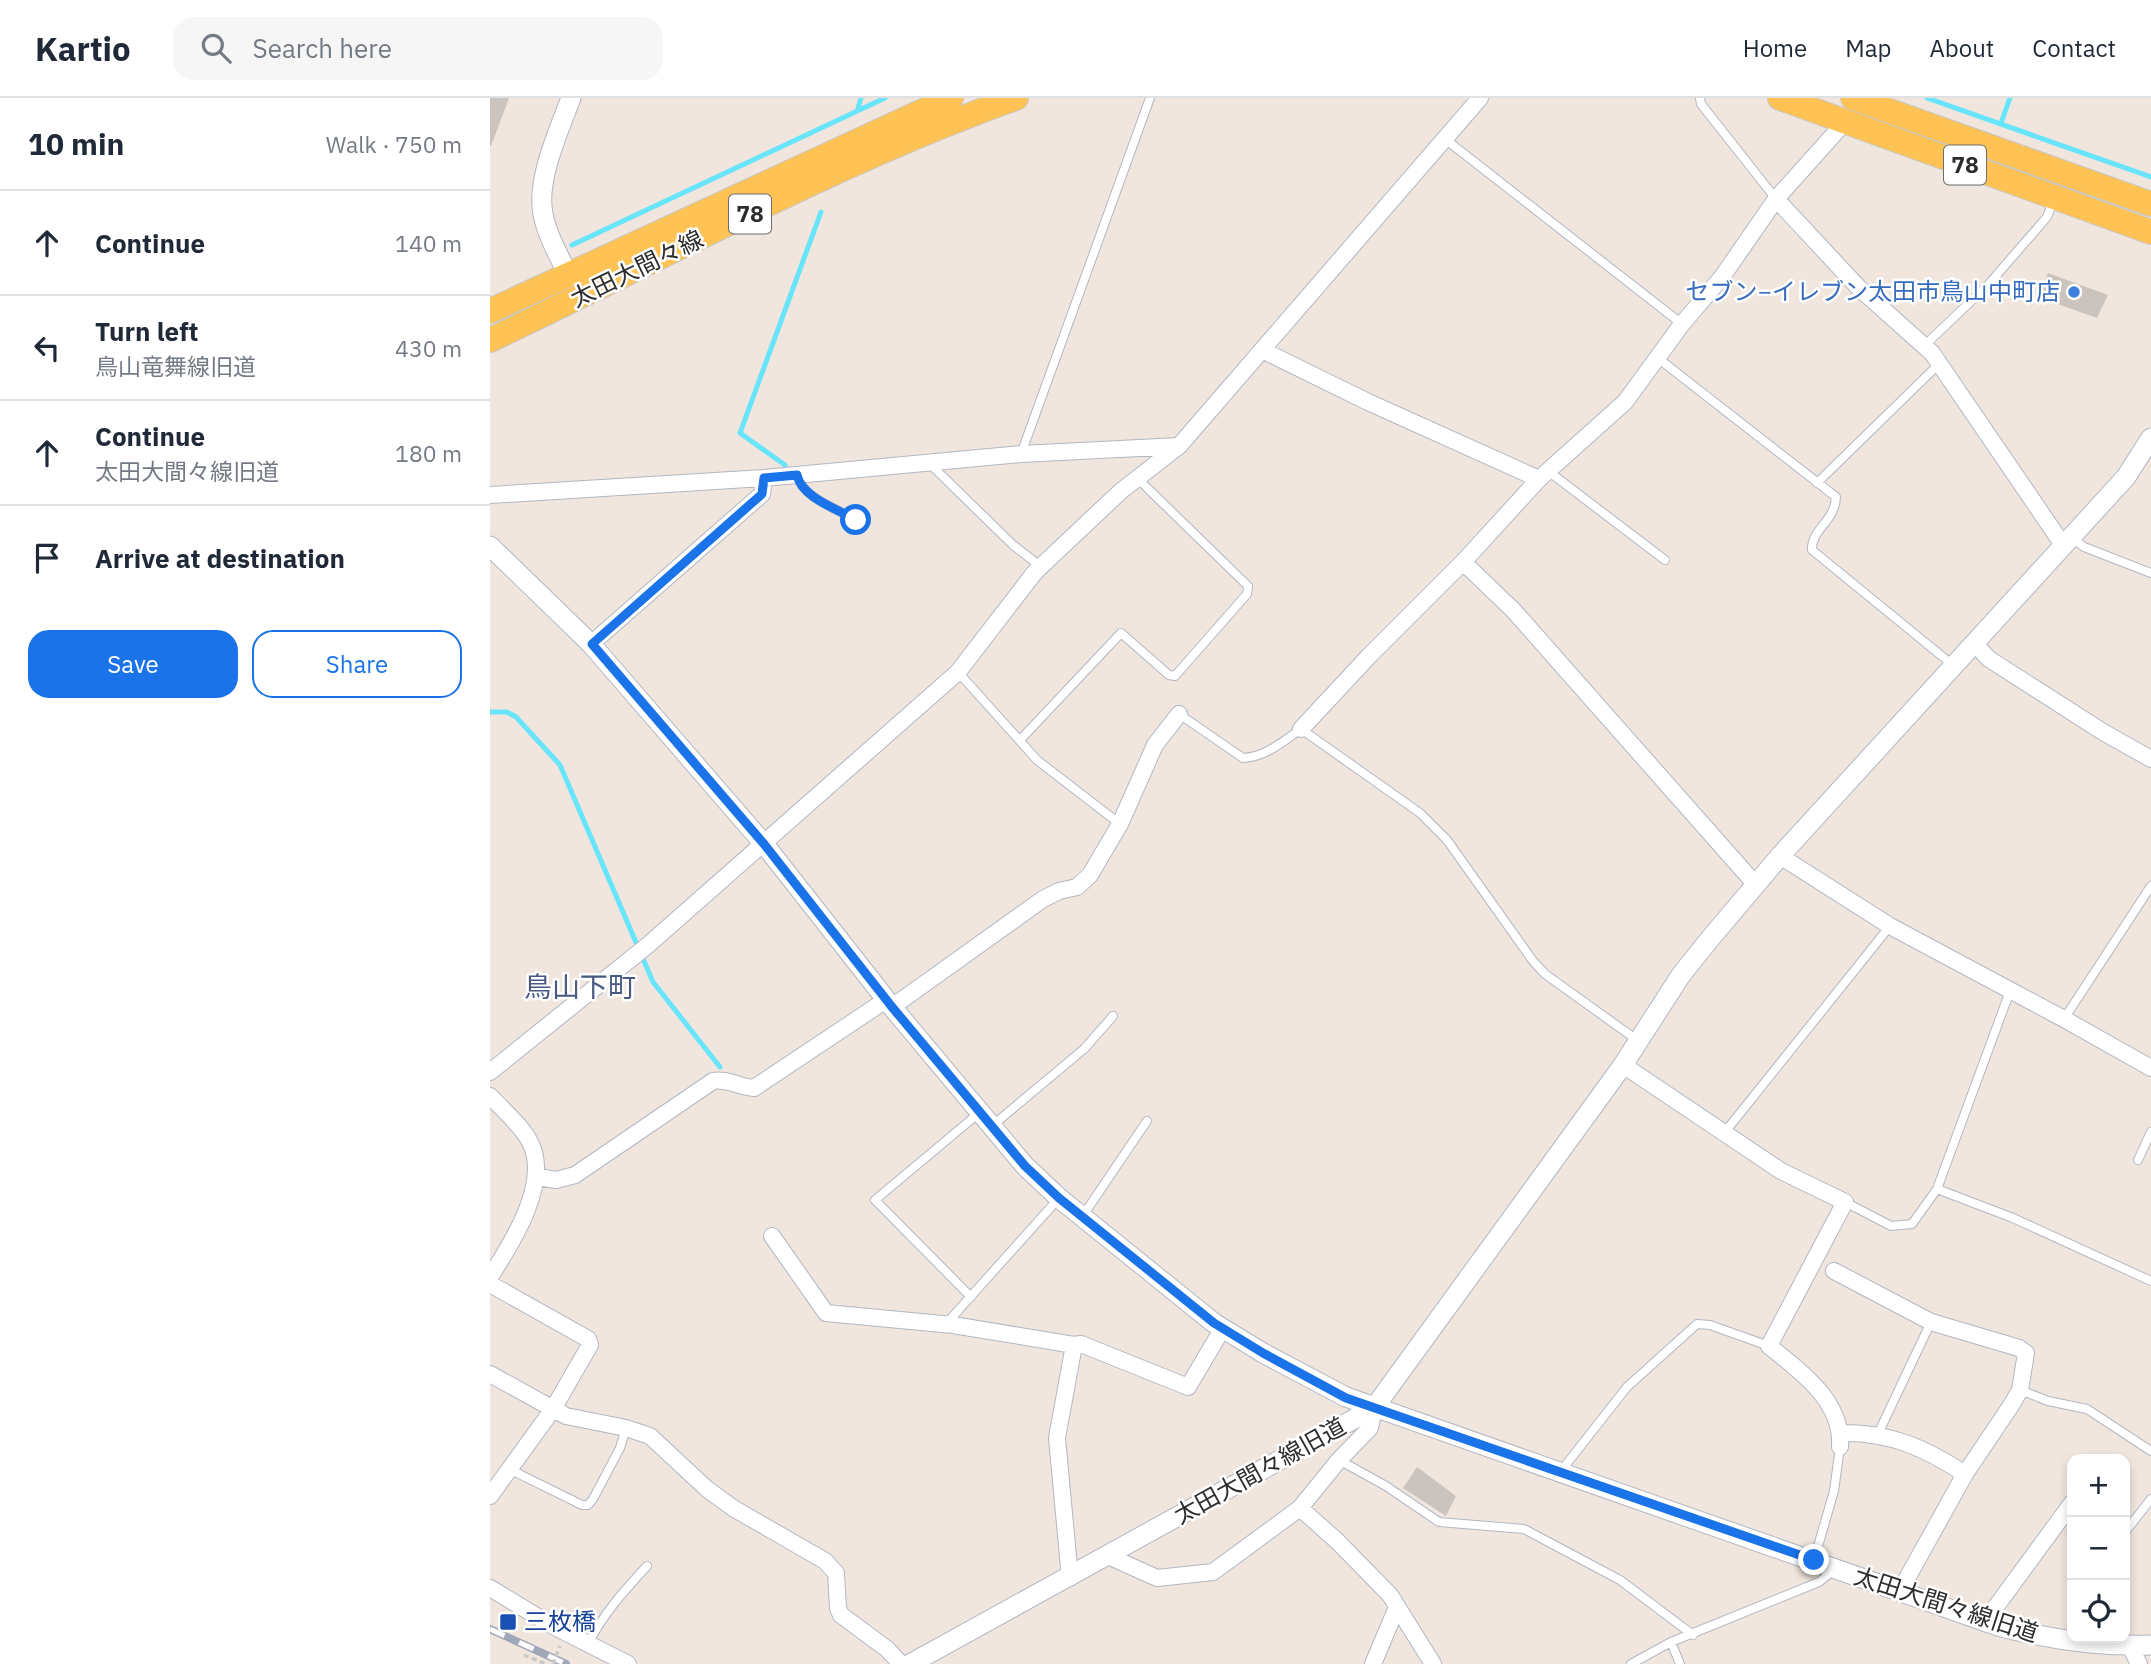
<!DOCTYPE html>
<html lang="en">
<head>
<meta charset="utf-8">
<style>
	body { margin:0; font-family:"IBM Plex Sans","Noto Sans JP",sans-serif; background:#f6f6f7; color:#1f2937 }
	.controls { position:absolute; right:21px; bottom:21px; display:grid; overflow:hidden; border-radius:14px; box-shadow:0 4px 10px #0003 }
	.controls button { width:63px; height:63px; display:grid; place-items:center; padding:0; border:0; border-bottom:2px solid #e0e1e3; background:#fff; color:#1f2937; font:35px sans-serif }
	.stop { position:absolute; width:21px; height:21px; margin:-16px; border:5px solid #1a73e8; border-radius:50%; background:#fff }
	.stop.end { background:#1a73e8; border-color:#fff; box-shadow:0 2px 7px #0008 }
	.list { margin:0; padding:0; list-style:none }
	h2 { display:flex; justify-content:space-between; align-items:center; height:91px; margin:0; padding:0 28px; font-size:30px }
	h2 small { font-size:23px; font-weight:400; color:#747a83 }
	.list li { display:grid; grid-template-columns:46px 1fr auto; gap:21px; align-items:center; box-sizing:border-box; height:105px; padding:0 28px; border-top:2px solid #e0e1e3 }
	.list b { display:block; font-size:26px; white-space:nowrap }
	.list p { margin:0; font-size:23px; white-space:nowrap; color:#747a83 }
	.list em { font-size:23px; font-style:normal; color:#747a83 }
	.actions { display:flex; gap:14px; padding:21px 28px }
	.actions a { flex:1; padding:16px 0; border:2px solid #1a73e8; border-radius:21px; text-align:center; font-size:24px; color:#1a73e8 }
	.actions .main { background:#1a73e8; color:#fff }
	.icon { flex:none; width:38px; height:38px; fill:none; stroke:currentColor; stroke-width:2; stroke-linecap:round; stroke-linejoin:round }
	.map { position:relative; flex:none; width:1661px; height:1566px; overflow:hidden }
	header { display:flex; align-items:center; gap:42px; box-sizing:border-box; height:98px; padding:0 35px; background:#fff; border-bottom:2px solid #e0e1e3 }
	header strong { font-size:33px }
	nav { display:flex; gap:38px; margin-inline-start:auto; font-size:24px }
	.search { width:490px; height:63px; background:#f6f6f7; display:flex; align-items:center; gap:18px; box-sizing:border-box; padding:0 24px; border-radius:21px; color:#747a83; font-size:26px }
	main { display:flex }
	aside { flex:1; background:#fff }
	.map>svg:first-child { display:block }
</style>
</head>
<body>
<header>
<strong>Kartio</strong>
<div class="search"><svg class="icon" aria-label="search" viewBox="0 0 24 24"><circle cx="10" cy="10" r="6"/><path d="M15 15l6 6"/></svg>Search here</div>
<nav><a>Home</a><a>Map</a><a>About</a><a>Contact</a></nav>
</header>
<main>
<aside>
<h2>10 min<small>Walk · 750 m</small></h2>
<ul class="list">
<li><svg class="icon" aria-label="ahead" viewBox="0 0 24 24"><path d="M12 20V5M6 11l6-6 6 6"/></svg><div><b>Continue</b></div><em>140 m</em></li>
<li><svg class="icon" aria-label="left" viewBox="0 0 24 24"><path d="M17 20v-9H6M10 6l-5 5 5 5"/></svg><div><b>Turn left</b><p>鳥山竜舞線旧道</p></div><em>430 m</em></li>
<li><svg class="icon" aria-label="ahead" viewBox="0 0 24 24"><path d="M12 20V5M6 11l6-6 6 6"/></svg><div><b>Continue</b><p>太田大間々線旧道</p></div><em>180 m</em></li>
<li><svg class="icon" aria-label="arrive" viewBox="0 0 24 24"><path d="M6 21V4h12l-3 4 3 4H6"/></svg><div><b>Arrive at destination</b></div></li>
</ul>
<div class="actions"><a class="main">Save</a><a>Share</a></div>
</aside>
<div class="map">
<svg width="1661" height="1566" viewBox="0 0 1661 1566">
	<rect width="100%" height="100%" fill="#f0e6de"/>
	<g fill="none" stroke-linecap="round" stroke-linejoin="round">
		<path stroke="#68e5fb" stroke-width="5" d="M1437,0L1661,79
			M368,10L371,0
			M1511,25L1520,0
			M82,147L395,0
			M295,367L250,335L331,114
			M0,614H17L26,619L70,667L163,884L230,969"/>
	</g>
	<path fill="#cbc3be" d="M0,0H19L1,48L0,47Z
		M1558,175L1618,197L1607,220L1548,199Z
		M927,1369L966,1398L956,1418L913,1390Z"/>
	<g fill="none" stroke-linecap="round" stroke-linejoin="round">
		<g stroke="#b2b7c2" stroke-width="10">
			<path id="service" d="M1210,0L1211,6L1286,101
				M955,41L1192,226
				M1435,247L1498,187L1557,119L1564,101
				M1169,261L1346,399C1345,424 1321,431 1322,452L1464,568
				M531,356L660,0
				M440,366L523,447L550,468
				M1058,373L1175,462
				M307,377C312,400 348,411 366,422
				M1327,385L1449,266
				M1581,439L1594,449L1661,475
				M468,574L547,662L630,726
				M689,616L753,660C776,659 793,643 811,631L930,715L957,742L1043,863L1055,876L1147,942
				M531,641L631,535L679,577L685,578L757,496L758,488L648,381
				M1574,921L1661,788
				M503,1027L594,951L623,918
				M1235,1034L1400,828
				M1648,1062L1661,1034
				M1447,1091L1523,1120L1661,1183
				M1355,1104L1401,1128L1422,1126L1447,1091L1520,893
				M592,1119L657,1023
				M481,1199L385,1102L489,1015
				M456,1226L569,1100
				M1530,1292L1558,1303L1597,1311L1661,1353
				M1387,1338L1441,1224
				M849,1362L896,1388L949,1424L1034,1431L1130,1482L1203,1537
				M19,1371L92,1407H98L103,1401L130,1350L136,1330
				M1071,1373L1137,1289L1207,1226L1220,1227L1279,1248
				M1635,1434L1661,1401
				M1324,1462L1344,1393L1350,1349
				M1181,1544L1190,1566
				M98,1546C113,1516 134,1493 157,1468
				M1141,1566L1181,1544L1329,1484L1344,1472"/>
		</g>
		<g stroke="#b2b7c2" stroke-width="18">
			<path id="minor" d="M1286,101L1368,189L1442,255L1573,447
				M774,253L878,304L1049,381
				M0,397L274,380L531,356L689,348
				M973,464L1023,512L1266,787
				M1484,545L1499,561L1613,634L1661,661
				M101,546L272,396L274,380
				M811,631L880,557L973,464L1049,381L1135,304L1192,226L1232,179L1286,101L1355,24
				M1290,758L1400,828L1574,921L1661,970
				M402,909L553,801L569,793L587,789L600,777L630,726L665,647L689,616
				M1133,967L1291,1073L1355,1104L1279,1248C1311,1274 1353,1303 1350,1349
				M0,974L158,847L468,574L545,474L631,393L689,348L990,0
				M0,998C13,1012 31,1027 40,1044C61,1084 22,1145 0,1179
				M48,1079L66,1082L85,1077L223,983C235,980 250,989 264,990L396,902
				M282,1138L336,1215L463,1227L584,1247L567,1340L580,1480
				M1344,1173L1441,1224L1529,1250L1536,1255L1530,1292L1522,1306L1475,1376L1410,1493
				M0,1186L98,1241L100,1247L63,1311L0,1398
				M584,1247L591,1246L698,1289L733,1230
				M0,1276L76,1318L136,1330L160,1338L217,1391L243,1410L335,1463L346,1475L348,1510L351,1517L397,1551L411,1566
				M1351,1335C1400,1334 1435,1350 1475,1376
				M810,1410L847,1443L900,1497L943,1566
				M618,1458L667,1480L723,1474L810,1410L849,1362L880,1330L884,1310
				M0,1490L61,1527L138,1566
				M1501,1526L1505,1510L1582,1405
				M1640,1548L1649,1566
				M883,1566L907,1509"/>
		</g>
		<g stroke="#b2b7c2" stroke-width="21">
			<path id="tertiary" d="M78,177C69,157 57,138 53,116C46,82 69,32 81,0
				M0,448L101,546L274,746L402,909L535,1068L569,1100L724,1225L773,1255L856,1299L1508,1528C1558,1541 1609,1549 1661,1547
				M420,1566L884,1310L1133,967L1191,877L1219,842L1290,758L1636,379L1661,340"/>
		</g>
		<g stroke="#c8c8c8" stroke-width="26">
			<path id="primary" d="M1290,0L1661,134
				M1363,0L1661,106
				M0,213L461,0
				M0,242C174,160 344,65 526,0"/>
		</g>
		<path stroke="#c8c8c8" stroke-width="3.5" stroke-dasharray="5 3.5" stroke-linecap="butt" d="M34,1557L56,1566"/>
		<use href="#service" stroke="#fff" stroke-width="8"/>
		<use href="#minor" stroke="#fff" stroke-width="16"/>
		<use href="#tertiary" stroke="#fff" stroke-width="19"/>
		<use href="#primary" stroke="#fec354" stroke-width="24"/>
		<g stroke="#a0a7b9" stroke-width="8">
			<path id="rail" d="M0,1531L76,1566"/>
		</g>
		<use href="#rail" stroke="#fff" stroke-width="5" stroke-dasharray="16" stroke-linecap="butt"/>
		<path stroke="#c8c8c8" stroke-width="3.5" stroke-dasharray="5 3.5" stroke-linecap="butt" d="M63,1566L70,1548"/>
	</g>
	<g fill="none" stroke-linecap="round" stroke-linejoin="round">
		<path stroke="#1a73e8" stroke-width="9" d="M366,422C348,411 312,400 307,377L274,380L272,396L102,546L274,746L402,909L535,1068L569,1100L724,1225L773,1255L856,1300L1324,1462"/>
	</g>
	<circle fill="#3f7fe0" stroke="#fff" stroke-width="2.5" cx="1584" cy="194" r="7"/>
	<rect fill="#1a4fb4" stroke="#fff" stroke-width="2.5" x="9" y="1515" width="18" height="18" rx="3.5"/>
	<g text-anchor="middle" stroke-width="5" stroke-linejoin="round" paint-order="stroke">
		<g fill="#fff" stroke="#6c6c6c" stroke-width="2">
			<rect x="1454" y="47.5" width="42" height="39" rx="5"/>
			<rect x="239" y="96.5" width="42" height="39" rx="5"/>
		</g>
		<g font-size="23" font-weight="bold" fill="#2d2d2d">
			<text x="1475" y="75">78</text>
			<text x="260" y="124">78</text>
		</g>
		<g font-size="24" fill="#2d2d2d" stroke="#fff">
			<text transform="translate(147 171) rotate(-26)" y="8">太田大間々線</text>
			<text transform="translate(770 1373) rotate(-29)" y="8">太田大間々線旧道</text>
			<text transform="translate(1456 1507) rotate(18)" y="8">太田大間々線旧道</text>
		</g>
		<g font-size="24" fill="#366cbe" stroke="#fff" text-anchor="end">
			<text x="1570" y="202">セブン−イレブン太田市鳥山中町店</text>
		</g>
		<g font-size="24" fill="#164399" stroke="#fff" text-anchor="start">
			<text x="34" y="1532">三枚橋</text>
		</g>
		<g font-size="28" fill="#485a83" stroke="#fff">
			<text x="90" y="899">鳥山下町</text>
		</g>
	</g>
</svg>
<div class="controls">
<button>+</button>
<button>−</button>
<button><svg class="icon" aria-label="locate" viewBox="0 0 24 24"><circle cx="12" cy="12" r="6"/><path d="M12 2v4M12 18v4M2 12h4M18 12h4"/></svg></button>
</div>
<div class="stop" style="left:366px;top:422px"></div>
<div class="stop end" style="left:1324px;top:1462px"></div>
</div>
</main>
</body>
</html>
